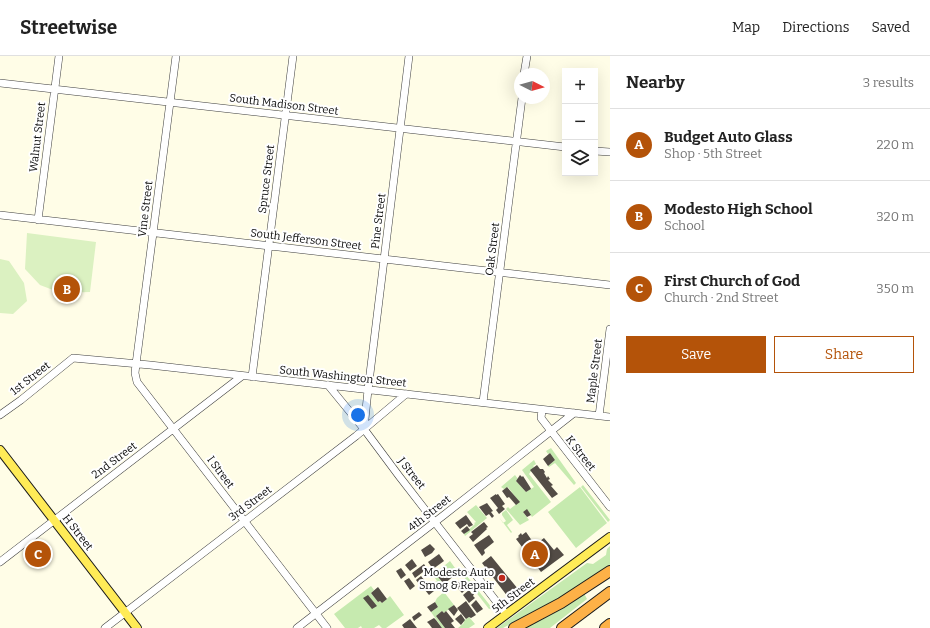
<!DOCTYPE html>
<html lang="en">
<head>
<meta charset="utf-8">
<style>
	body { margin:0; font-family:Bitter,serif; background:#f6f6f6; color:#222 }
	.controls { position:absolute; right:12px; top:12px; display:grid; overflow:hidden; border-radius:0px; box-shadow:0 4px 16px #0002 }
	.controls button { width:36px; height:36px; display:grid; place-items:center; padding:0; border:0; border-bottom:1px solid #e0e0e0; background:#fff; color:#222; font:20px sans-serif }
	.compass { position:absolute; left:514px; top:12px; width:36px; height:36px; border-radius:50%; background:#fff; box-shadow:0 4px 16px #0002; rotate:96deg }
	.you { position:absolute; left:358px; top:359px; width:14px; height:14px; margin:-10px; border:3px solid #fff; border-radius:50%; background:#1a73e8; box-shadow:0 0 0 6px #1a73e833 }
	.badge { display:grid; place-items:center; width:26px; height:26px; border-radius:50%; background:#b45309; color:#fff; font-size:13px; font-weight:700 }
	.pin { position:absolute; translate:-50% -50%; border:2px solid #fff; box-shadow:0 1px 4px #0006 }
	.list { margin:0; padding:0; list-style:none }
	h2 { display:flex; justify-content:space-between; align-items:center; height:52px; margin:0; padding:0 16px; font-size:17px }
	h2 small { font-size:13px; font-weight:400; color:#767676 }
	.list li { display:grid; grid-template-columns:26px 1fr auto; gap:12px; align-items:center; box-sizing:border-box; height:72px; padding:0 16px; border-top:1px solid #e0e0e0 }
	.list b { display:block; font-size:15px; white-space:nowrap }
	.list p { margin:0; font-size:13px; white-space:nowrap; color:#767676 }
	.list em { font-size:13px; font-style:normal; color:#767676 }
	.actions { display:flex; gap:8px; padding:12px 16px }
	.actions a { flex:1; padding:9px 0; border:1px solid #b45309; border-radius:0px; text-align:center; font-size:14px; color:#b45309 }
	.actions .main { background:#b45309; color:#fff }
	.icon { flex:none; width:22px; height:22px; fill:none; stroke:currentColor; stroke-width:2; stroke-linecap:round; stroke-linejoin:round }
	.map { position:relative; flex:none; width:610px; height:572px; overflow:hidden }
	header { display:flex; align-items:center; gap:24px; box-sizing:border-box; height:56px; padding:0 20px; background:#fff; border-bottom:1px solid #e0e0e0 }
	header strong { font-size:19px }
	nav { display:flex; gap:22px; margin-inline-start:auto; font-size:14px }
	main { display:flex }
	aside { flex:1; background:#fff }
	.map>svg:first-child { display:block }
</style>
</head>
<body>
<header>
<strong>Streetwise</strong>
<nav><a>Map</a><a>Directions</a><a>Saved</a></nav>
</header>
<main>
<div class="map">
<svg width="610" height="572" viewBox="0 0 610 572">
	<rect width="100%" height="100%" fill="#fffde7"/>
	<path fill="#c6eaaf" d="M551,392L576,427L574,429L555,407L549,411L548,410L555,404L550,397L548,398L546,395Z
		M534,404L536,408L533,410L534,411L529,418L551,446L532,461L527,454L523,456L529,464L520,469L506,453L508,451L510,453L519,446L508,431L504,433L501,431L515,419L518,423L516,425L526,436L534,431L522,414Z
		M583,429L610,464L608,466L581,431Z
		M580,431L607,467L576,492L548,456Z
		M476,449L487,462L465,480L464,478L475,468L474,467L476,466L467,456Z
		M506,454L513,464L507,469L512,476L511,477L499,461L503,467L506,465L502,459V457Z
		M610,490V510L560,542L503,572H497L587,507L593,508L606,499L607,493Z
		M450,505L455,512L451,514L449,512L438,521L444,529L439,532L435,526L437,525L433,519Z
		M466,519L492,552L489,553L464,521Z
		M371,530L374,534L371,537L378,546L380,545L382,547L390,540L404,559L386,572H382L379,569L374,572H362L361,570L358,572H345L334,558Z
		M444,536L454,549L444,557L442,555L436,560L445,572H442L431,556L438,551L435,546L437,542Z
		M584,537L587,543L550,572H523Z
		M469,561L475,568L469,572H458L464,567L463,565Z"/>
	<path fill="#dbf1c1" d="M27,177L96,186L90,236L61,237L40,229L25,213Z
		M0,203L9,205L24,227L27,245L13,258L0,257Z"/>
	<path fill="#534c46" d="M550,397L555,404L548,410L543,403Z
		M537,409L540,413H543L545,416L544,417L547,422L548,420L550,423L548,424L553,429L551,430L558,438L552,442L530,414Z
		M520,419L522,421L523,420L530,431L531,433L526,436L516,425Z
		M507,431L520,446L516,449L509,441L507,442L502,435Z
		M496,438V439L498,438L505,448L502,450L505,453L499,458L496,454L498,452L490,442Z
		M487,447L493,455L491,456L494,460L492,462L489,458L486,460L479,451Z
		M527,453L531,459L527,461L523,456Z
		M466,459L473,469L469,471L467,468L460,473L455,467Z
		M484,466L488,471L486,472L487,473L473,486L469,481L473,478L471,476Z
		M467,470L470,474L464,478L461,475Z
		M526,476L535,489L544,482L554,494L557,491L564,499L541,516L516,483L519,481L518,480L521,477L522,479Z
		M489,479L494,486L484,494L485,497L482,500L474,489Z
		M430,488L435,493L432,497L425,501L421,494Z
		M439,498L444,505L433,513L428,506Z
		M491,500L518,533L508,541L482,507Z
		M412,503L417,510L410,515L405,509Z
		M424,508L427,513L415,522L412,517Z
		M401,512L406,519L401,523L396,515Z
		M449,512L455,519L444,528L438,521Z
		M421,520L425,525L420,529L416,524Z
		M409,522L415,530L410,534L404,525Z
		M461,524L467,529L466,530L467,532L462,537L455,529Z
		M427,525L434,535L429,539L421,529Z
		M378,531L387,543L382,547L380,545L378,546L371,537Z
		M469,534L472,538L473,537L474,538L473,540L475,542L469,547L463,539Z
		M368,539L377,550L372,553L363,542Z
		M476,544L483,553L477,557L471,549Z
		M466,545L476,559L471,562L469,561L466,563L457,552Z
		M435,546L438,551L431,556L427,551Z
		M454,549L458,554L454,560L448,553Z
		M442,555L444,557L446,555L454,565L451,567L455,572H445L436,560Z
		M419,556L422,559L414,565L412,561Z
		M461,558L465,564L461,569L455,563Z
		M434,562L436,564L442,572H432L429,568L427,566Z
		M410,563L417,572H404L402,569Z"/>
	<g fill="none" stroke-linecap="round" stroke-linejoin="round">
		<g stroke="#3d3d3d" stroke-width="8">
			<path id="minor" d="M176,0L136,308L135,317L137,326L327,572
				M524,18L527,0
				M0,27L565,91
				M595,95L610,96
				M0,159L610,229
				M38,164L59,0
				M252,321L293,0
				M328,329L364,373L399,420L506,558
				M483,346L522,42
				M542,354L541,362L610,451
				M0,359L21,344L73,302L150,309L610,361
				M599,360L610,273
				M364,373L368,334L409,0
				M0,506L242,320
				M105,572L356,380L406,338
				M297,572L444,459L574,357"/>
		</g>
		<g stroke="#1b1b1b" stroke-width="10">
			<path id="major" d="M0,394L137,572
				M488,572L610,481"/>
		</g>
		<g stroke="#1b1b1b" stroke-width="12">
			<path id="highway" d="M514,572L561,547L610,515
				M562,572L610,536
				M605,572L610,568"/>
		</g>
		<use href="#minor" stroke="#fff" stroke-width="7"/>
		<use href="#major" stroke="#ffeb57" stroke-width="8"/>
		<use href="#highway" stroke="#fdb147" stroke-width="10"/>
	</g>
	<circle fill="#bf291c" stroke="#fff" stroke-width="1.5" cx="502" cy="522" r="4"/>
	<g text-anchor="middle" stroke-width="4" stroke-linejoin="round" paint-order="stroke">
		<g font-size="11" fill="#0a0a0a" stroke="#fff">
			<text transform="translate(284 48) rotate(7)" y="4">South Madison Street</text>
			<text transform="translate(37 81) rotate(-83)" y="4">Walnut Street</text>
			<text transform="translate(266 123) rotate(-83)" y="4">Spruce Street</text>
			<text transform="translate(145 153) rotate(-83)" y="4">Vine Street</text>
			<text transform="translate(378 165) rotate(-83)" y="4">Pine Street</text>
			<text transform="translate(306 183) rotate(7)" y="4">South Jefferson Street</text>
			<text transform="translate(492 193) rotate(-83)" y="4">Oak Street</text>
			<text transform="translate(594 315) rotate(-83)" y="4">Maple Street</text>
			<text transform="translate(343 320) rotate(6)" y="4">South Washington Street</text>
			<text transform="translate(30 322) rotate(-38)" y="4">1st Street</text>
			<text transform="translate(581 397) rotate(52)" y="4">K Street</text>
			<text transform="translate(114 404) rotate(-37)" y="4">2nd Street</text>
			<text transform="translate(221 416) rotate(53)" y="4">I Street</text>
			<text transform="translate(412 417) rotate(52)" y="4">J Street</text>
			<text transform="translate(250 447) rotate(-37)" y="4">3rd Street</text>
			<text transform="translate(429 457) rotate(-38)" y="4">4th Street</text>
			<text transform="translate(78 476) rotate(52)" y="4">H Street</text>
			<text transform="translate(513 539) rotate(-37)" y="4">5th Street</text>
		</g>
		<g font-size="11" fill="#0a0a0a" stroke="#fff" text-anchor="end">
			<text x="494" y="520">Modesto Auto<tspan x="494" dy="13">Smog &amp; Repair</tspan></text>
		</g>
	</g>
</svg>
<div class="controls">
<button>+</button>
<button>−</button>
<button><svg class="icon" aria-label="layers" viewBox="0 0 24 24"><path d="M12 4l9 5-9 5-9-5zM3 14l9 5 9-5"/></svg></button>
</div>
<svg class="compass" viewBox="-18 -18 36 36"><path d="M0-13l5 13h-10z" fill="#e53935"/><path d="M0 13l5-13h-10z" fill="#767676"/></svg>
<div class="you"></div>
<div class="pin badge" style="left:535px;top:498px">A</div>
<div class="pin badge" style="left:67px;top:233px">B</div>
<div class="pin badge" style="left:38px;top:498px">C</div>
</div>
<aside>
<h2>Nearby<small>3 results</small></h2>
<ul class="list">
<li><span class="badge">A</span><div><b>Budget Auto Glass</b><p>Shop · 5th Street</p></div><em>220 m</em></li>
<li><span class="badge">B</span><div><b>Modesto High School</b><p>School</p></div><em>320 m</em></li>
<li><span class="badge">C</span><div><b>First Church of God</b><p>Church · 2nd Street</p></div><em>350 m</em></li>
</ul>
<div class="actions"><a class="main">Save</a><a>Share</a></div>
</aside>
</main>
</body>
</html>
